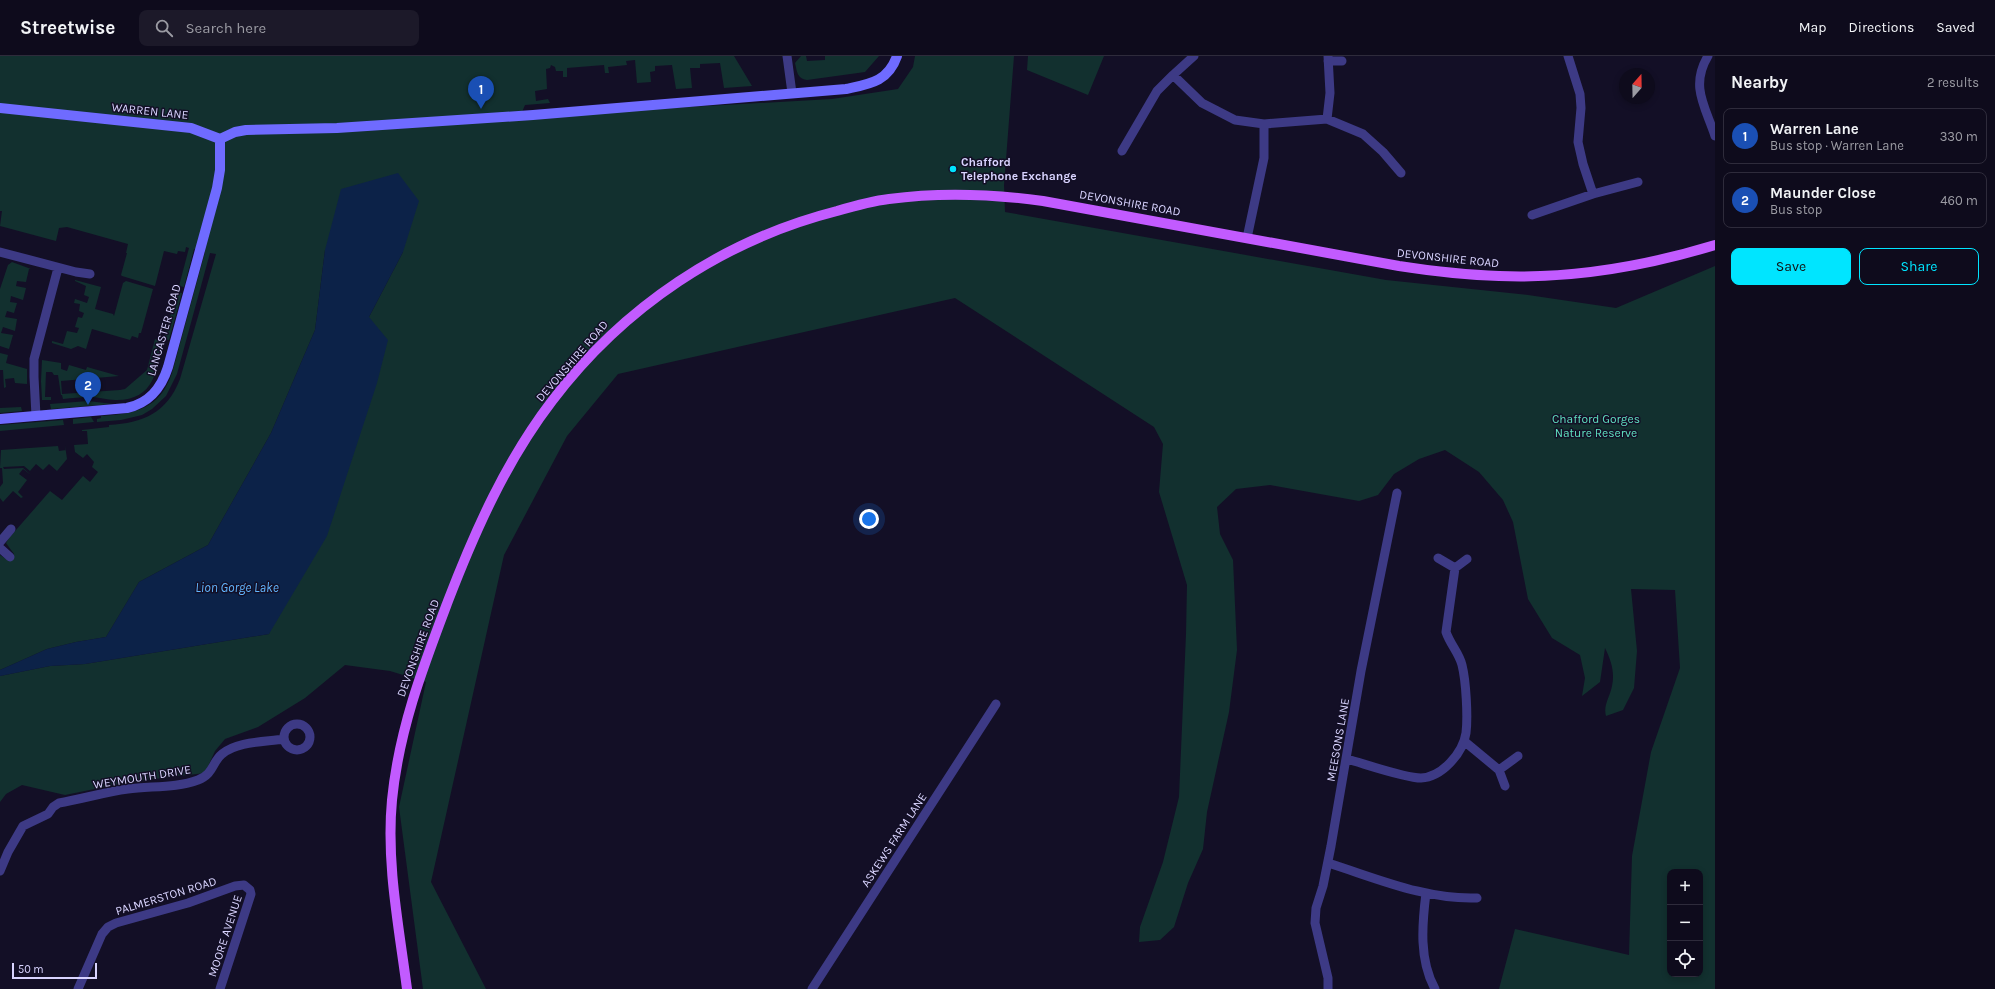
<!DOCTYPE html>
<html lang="en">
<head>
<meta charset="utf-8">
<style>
	body { margin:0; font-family:Karla,sans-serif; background:#1c1929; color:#f1f3f6 }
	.controls { position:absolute; right:12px; bottom:12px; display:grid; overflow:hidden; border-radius:8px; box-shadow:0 2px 6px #0003 }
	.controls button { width:36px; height:36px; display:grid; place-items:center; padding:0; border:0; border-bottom:1px solid #2e2b3b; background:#0e0b1c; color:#f1f3f6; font:20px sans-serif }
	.compass { position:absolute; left:1619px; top:12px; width:36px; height:36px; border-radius:50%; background:#0e0b1c; box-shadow:0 2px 6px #0003; rotate:20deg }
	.scale { position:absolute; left:12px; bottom:10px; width:85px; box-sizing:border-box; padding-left:4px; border:2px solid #d9d4ff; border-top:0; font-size:11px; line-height:14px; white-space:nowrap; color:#d9d4ff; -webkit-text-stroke:3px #130f26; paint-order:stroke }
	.you { position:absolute; left:869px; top:463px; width:14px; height:14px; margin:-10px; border:3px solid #fff; border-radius:50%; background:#1a73e8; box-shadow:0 0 0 6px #1a73e833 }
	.badge { display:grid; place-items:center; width:26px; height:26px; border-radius:50%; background:#00e5ff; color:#fff; font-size:13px; font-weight:700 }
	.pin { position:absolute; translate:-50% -33px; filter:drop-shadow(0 1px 2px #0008) }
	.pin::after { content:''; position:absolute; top:21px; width:14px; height:12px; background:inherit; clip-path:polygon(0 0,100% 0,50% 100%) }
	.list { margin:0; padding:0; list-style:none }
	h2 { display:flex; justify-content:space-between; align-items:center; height:52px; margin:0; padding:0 16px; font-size:17px }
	h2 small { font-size:13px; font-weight:400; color:#9b9ba3 }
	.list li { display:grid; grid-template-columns:26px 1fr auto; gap:12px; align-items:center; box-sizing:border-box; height:56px; margin:0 8px 8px; padding:0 8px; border:1px solid #2e2b3b; border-radius:8px }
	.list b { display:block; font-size:15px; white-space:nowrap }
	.list p { margin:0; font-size:13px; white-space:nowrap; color:#9b9ba3 }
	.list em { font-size:13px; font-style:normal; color:#9b9ba3 }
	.actions { display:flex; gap:8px; padding:12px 16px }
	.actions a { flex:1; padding:9px 0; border:1px solid #00e5ff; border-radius:8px; text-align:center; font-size:14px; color:#00e5ff }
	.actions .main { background:#00e5ff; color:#111 }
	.icon { flex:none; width:22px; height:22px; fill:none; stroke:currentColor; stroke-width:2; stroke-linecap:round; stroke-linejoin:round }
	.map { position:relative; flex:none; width:1715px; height:933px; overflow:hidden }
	header { display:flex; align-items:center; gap:24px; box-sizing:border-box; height:56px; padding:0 20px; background:#0e0b1c; border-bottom:1px solid #2e2b3b }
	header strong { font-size:19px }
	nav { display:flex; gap:22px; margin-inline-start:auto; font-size:14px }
	.search { width:280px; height:36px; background:#1c1929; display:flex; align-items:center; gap:10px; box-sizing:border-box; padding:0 14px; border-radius:8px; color:#9b9ba3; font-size:15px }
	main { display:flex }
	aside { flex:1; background:#0e0b1c }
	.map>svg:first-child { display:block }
</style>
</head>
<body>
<header>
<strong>Streetwise</strong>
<div class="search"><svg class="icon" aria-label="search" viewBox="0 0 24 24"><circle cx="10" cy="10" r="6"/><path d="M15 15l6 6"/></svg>Search here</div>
<nav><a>Map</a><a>Directions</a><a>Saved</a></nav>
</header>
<main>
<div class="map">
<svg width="1715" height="933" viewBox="0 0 1715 933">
	<rect width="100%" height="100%" fill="#130f26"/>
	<path fill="#12302f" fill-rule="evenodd" d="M0,0H734L752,30L724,32L720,7L700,8V12H690L692,32L676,33L672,9L655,10V15L650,16L651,26L637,27L635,4L626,5L627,9L608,11L609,17H605L604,9L567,12V21H563V15H556L555,11L551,9L550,12L546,13L547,33L535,35L536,45L548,43L550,47L525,49L519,63L600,56L832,43L898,33L913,11L915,0H1014L1004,129L1005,156L1386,224L1528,239L1616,252L1715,210V933H1499L1515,873L1629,899L1632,800L1651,696L1680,612L1675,534L1631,533L1637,595L1634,632L1623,654L1606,660C1603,649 1610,641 1612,630C1615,616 1611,604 1605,592L1600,626L1582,640L1585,622L1580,599L1552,582L1528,543L1513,466L1503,444L1479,416L1445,394L1419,403L1394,418L1378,439L1359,445L1270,429L1236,433L1217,451L1220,478L1233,504L1237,594L1229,656L1207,756L1203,793L1188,827L1174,871L1160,884L1139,886L1140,871L1163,806L1179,741L1186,578L1187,529L1159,436L1163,388L1154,371L955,242L618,318L567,380L504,499L431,826L486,933H423L399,751L426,626L390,615L345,609L305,642L258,671L225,683L215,695L205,717L129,726L65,739L22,729L6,738L0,746V620L50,610L85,608L269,578L369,261L403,196L325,194L315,274L271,377L208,489L139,526L106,581L76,586L47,593L0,614V499L9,505L14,498L6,487L9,482L50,435L62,444L83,420L90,426L98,416L92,411L94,406L87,398L83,402L75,396L74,389L88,388L87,375H82V374L109,371V369C143,367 167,357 180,323L216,198L210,197L177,318L166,340L152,353L142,359L121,364L97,366V363L101,362V360C135,358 160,353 172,317L205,196L194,193L184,231L179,230L189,192L186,191L185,196L178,195L177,198L164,195L155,230L122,220L121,219L127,197H126L128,188L67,171L59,172L56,185L0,170L2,155H0ZM1670,816H1700V918H1670Z
		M801,0H806L807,5L825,4V0H879L865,16L807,24C797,23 797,15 795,7Z
		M1028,0H1104L1088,39L1027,14Z
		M12,206L31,213H29L26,226L17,225L16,230L26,232L23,244L11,240L10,246L17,247L14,257L7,255L5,261L17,263L15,275L3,271L1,277L13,279L9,293L0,290V233L8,209Z
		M75,224L101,231L95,253L113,258L114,260L123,227L126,225L153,233L141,277H139L138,282L132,280L130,284L92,273L86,293L78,290L71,293L52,287V285L63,288L67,275L77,277L79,272L75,271L78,261L82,262L84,257L79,255L80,248L74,247L75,243L87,247L89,241L84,239L86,230L75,225Z
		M177,236L182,237L169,284L164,283Z
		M155,283L160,285C159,315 153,345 115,344C107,344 99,341 90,341C81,341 72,342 63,343L62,339H61L58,319H54L52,316H46L45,341H51V344H42L41,325L42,304L61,307V313L67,315L69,309L86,314L87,311L119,320L61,325L62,338L120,334L125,333L147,314Z
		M0,297L8,299L6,307L27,313V328L15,327L14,322L5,323L6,331L4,332L3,314H0Z
		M88,345L113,348L51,353L50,348Z
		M21,351L22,355L0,357V352Z
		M91,361L94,366L73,368V363Z
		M63,364L64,369L0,375V369Z
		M65,389L67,403L57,415L49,408L43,414L36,408L30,415L24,410L3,411L4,413L23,412L31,419L23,413L19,418L27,424L18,436L23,441L21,442L13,435L3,446L0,442V431L3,427L2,412H0L1,394L58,390L59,395L66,394Z"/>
	<path fill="#0c2248" d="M398,117L419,145L403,196L369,261L388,284L377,327L327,480L269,578L85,608L50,610L0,620V614L47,593L76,586L106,581L139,526L208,489L271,377L315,274L325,194L341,133Z"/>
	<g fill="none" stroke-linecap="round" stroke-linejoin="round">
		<path stroke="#3d3a85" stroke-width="9" d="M787,0L792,37
			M1568,0L1580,38L1581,52L1578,86L1583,108L1593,138
			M1708,0C1690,30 1705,50 1715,80
			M1328,5H1342
			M1173,19L1194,0
			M1327,63L1330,37L1328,0
			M1122,95L1157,35L1173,19L1202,47L1235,64L1264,68
			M1532,159L1593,138L1638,126
			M1247,182L1264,102V68L1327,63L1363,78L1383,96L1401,117
			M0,196L76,216L90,218
			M36,360L34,321V303L58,212
			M0,486L11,473
			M0,492L10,501
			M1438,502L1455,512L1467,503
			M284 681a13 13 0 1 1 26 0a13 13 0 1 1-26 0Z
			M1464,685L1499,714
			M1347,703C1365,708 1405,722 1421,722C1442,721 1463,697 1466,677C1468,660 1466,625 1462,609C1459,597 1450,588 1446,576L1455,512
			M1505,730L1499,714L1518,700
			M1328,807C1376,822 1426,844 1477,842
			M0,815L8,796L23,770L48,758L53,751L59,747C82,743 105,736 128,733C151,730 177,732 198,724C214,718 212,706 222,698C237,685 266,686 284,683
			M1426,837C1422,869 1419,904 1435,933
			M78,933L102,878L108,871L116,867L188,847L235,830L244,829L250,834L251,838L220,933
			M812,933L996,648
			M1328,933V922L1315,867L1316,852L1323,830L1331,790L1361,615L1397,437"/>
		<path stroke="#6f6bff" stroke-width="10" d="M0,52L191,72L220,83L235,76L246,74L337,72L533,59L846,33C869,28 888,26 897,0
			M0,363L127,352C149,347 161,333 168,311L217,132L220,114V83"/>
		<path stroke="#c25bff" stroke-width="10" d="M407,933C399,871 386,807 392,744C399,673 423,611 448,545C475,475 506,405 552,345C623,251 723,184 837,155C854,150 872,145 889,143C940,136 992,138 1043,145L1399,210C1432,215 1465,219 1499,220C1572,223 1646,210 1715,189"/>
	</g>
	<circle fill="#00e5ff" stroke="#130f26" stroke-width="1.5" cx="953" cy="113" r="4"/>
	<g text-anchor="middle" stroke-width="3" stroke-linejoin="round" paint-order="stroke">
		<g font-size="12" fill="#d9d4ff" stroke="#130f26">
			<text transform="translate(150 55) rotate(6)" y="4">WARREN LANE</text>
			<text transform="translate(1130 147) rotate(10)" y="4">DEVONSHIRE ROAD</text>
			<text transform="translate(1448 202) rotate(6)" y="4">DEVONSHIRE ROAD</text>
			<text transform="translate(164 274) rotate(-74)" y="4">LANCASTER ROAD</text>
			<text transform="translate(572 305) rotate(-49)" y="4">DEVONSHIRE ROAD</text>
			<text transform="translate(418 592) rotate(-70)" y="4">DEVONSHIRE ROAD</text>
			<text transform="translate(1338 684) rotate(-80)" y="4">MEESONS LANE</text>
			<text transform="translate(142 721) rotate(-9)" y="4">WEYMOUTH DRIVE</text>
			<text transform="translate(894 784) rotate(-57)" y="4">ASKEWS FARM LANE</text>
			<text transform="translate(166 840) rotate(-17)" y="4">PALMERSTON ROAD</text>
			<text transform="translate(225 880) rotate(-72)" y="4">MOORE AVENUE</text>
		</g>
		<g font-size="12" font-weight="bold" fill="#d9d4ff" stroke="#130f26" text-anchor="start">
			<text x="961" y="110">Chafford<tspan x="961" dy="14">Telephone Exchange</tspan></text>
		</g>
		<g font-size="12" fill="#5fe0c0" stroke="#130f26">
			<text x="1596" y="367">Chafford Gorges<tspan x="1596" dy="14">Nature Reserve</tspan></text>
		</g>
		<g font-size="13" font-style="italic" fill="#62b6ff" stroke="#130f26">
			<text x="237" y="536">Lion Gorge Lake</text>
		</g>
	</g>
</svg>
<div class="controls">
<button>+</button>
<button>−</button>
<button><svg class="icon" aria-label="locate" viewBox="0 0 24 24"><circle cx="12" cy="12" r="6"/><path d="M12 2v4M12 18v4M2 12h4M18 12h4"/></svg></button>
</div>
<svg class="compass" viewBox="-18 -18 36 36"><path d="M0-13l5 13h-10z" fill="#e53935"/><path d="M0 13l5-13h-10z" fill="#9b9ba3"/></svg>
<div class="scale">50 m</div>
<div class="you"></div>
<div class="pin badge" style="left:481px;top:53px;background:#1a4fb4">1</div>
<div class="pin badge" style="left:88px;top:349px;background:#1a4fb4">2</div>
</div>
<aside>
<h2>Nearby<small>2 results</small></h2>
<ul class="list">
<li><span class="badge" style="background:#1a4fb4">1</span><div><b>Warren Lane</b><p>Bus stop · Warren Lane</p></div><em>330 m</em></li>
<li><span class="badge" style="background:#1a4fb4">2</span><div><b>Maunder Close</b><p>Bus stop</p></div><em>460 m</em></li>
</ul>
<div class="actions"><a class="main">Save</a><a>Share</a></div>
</aside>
</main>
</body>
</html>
